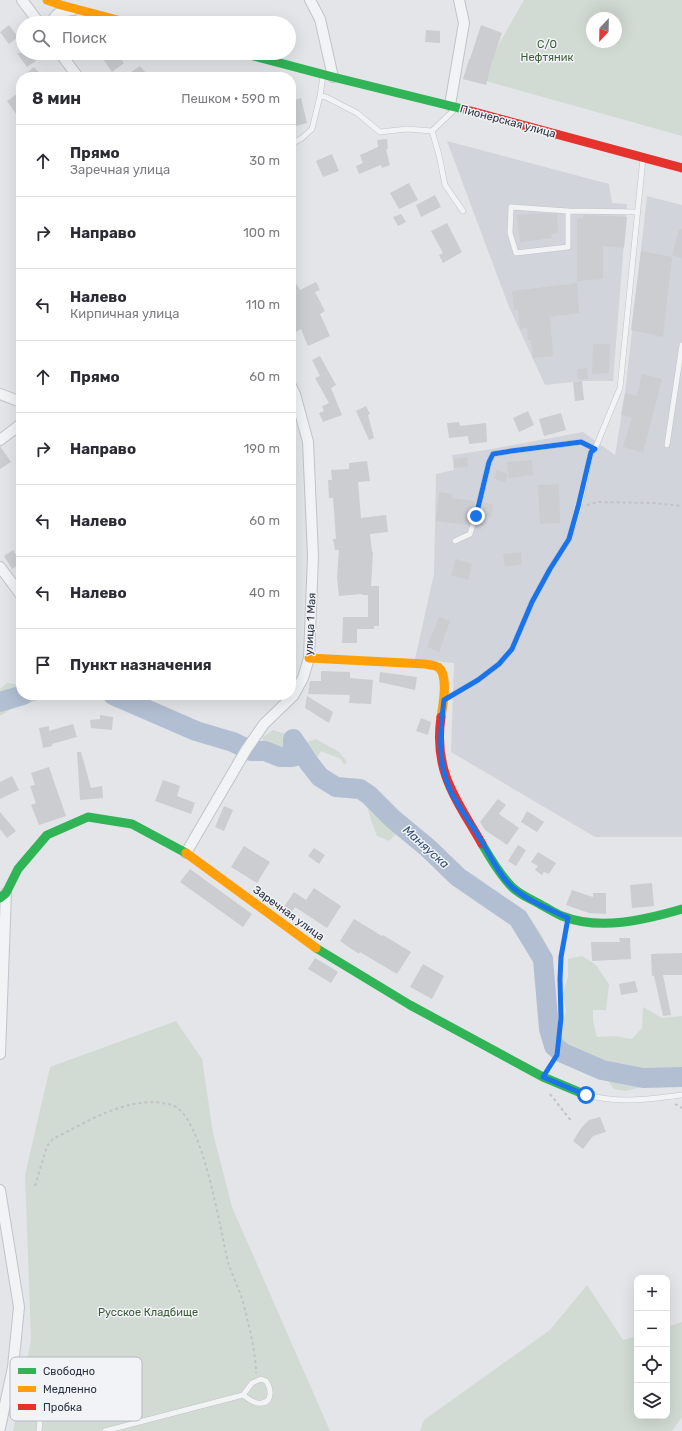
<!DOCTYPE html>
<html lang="ru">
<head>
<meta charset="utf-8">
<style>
	body { margin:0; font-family:Rubik,sans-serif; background:#f2f2f3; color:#2b2b33 }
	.controls { position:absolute; right:12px; bottom:12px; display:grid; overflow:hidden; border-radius:8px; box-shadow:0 4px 16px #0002 }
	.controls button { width:36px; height:36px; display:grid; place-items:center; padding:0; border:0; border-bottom:1px solid #e1e1e2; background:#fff; color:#2b2b33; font:20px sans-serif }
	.compass { position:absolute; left:586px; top:12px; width:36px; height:36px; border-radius:50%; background:#fff; box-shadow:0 4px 16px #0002; rotate:202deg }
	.stop { position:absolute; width:12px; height:12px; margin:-9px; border:3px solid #1a73e8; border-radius:50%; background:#fff }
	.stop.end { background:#1a73e8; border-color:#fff; box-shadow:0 1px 4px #0008 }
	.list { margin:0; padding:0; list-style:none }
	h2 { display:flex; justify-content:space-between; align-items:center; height:52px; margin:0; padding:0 16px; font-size:17px }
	h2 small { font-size:13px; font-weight:400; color:#7c7c81 }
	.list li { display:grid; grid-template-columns:26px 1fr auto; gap:12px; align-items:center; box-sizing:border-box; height:72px; padding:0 16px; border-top:1px solid #e1e1e2 }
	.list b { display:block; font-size:15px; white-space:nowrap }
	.list p { margin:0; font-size:13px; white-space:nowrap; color:#7c7c81 }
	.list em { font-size:13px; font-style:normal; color:#7c7c81 }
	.icon { flex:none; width:22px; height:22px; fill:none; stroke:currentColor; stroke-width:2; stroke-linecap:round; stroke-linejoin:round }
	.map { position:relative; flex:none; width:682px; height:1431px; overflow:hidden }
	.search { position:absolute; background:#fff; box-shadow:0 4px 16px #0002; left:16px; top:16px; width:280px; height:44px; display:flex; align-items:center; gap:10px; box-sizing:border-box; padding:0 14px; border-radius:22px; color:#7c7c81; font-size:15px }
	.panel { position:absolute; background:#fff; box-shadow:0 4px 16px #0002; left:16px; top:72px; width:280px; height:628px; border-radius:16px }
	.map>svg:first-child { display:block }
</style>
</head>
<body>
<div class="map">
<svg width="682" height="1431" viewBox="0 0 682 1431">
	<rect width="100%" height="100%" fill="#e3e5e8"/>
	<path fill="#d1d4db" d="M447,141L609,184L612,203L627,204L613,381H582L545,385L509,307Z
		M647,196L682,205V837H595L451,752L454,663L415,659L434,574L436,474L454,470L452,455L486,450L583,432L615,455L625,394Z"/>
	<path fill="#d2dbd3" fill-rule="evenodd" d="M524,0H682V136L479,79ZM592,18H616V42H592Z
		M7,683L21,685V695H42L43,697L36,701L13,708L0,716V689Z
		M273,730L292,736L304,743L316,739L339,752L347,762L344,765L341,759L321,751L317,757L321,764L322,769L309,758L300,747L291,745L295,753L285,755L261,745L263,737Z
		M379,800C392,807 398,812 406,825L389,841L377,836L371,820L368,809Z
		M525,910L543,937L551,961L556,1010L560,1035L566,1011L563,994L568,977V959L582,956L596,965L609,984L606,1010H593V1021L597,1037L615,1036L632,1039L642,1028L643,1007L662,1018L682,1016V1082L666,1080L626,1091L614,1089L602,1073L574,1061L549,1037L541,1015L543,991L524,934L515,913Z
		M176,1021L202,1059L213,1133L232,1207L330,1431H13L31,1340L25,1175L50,1067Z
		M587,1285L623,1340L637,1336V1416H667V1327L682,1322V1417L672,1431H420L424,1420L550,1330Z"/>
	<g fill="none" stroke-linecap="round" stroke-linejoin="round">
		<path stroke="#b2bfd2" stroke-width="20" d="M113,695L196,731L233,742L251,751H265L280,757H293V739L309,763L320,777L336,787L360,789L369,795L393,819L428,848L458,877L518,918L543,959L549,1029L554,1046L563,1053L602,1070L643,1078L682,1077
			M0,702L23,695"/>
	</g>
	<path fill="#cbcdd0" d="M9,25L18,37L9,44L0,32Z
		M481,25L502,33L491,65L486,85L463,79L469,59H470Z
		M426,30L440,31V43L425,42Z
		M17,53H30L36,61L27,67Z
		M106,53H117L124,63L112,72L101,56Z
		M140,66L146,73L140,77H135L131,72Z
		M34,67L43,77H22Z
		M21,91V110L16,114L7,101Z
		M301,98L307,123L296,126L291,106V101Z
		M387,139L388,149H386L390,165L382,168L381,165L359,174L356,166L363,163L360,155L378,147L377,140Z
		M332,154L339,171L323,177L316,161Z
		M409,183L418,200L399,209L390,193Z
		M435,195L441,207L421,217L416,205Z
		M541,213L557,214L558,233L551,234L552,238L520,242L517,215Z
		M401,214L406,222L398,226L393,217Z
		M583,215L627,217L624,248L603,246V279L577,281V219L583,218Z
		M447,223L462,252L443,263L439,255L443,253L431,231Z
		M679,229H682V258L672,255Z
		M641,251L672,257L663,337L631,330Z
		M291,275L300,290L316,282L320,290L315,292L325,311L320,314L330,336L308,346L301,329L291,335Z
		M577,283L579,313L550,317L553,356L533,358L531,340H528L527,328L520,329L518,310H514L512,291Z
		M593,344H610L609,373L592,374Z
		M320,356L336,385L331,388L342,415L323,422L319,413L324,411L322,406L329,403L315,378L320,376L312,360Z
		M587,368L588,379H578L577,369Z
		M642,374L662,379L643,453L623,447L632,417L621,415L625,393L637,396Z
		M582,381L584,400L575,401L573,382Z
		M366,406L370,414L368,415L374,438L369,440L356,411Z
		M528,411L534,425L519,432L513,418Z
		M561,413L566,430L544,436L539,419Z
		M459,422L460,426L486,423L487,442L469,444L468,436L449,438L447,423Z
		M0,446L11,462L0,469Z
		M467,457L468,467L454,468V459Z
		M532,460L533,475L509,478L507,462Z
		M367,461L370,481L358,482L361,518L386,515L388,532L370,534L372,552H373L371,586H379V626H374V629H357V643H342L343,617H368V595H362V594L339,596L337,577L339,550H335L333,539H336L333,498H329L328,480H332L331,470L349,469V463Z
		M497,470L508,474L505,483L494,478Z
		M559,484L560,523L540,524L538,485Z
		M439,492L452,494V498L475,501L473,512L469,511L467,525L436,521Z
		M483,502L493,505L491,517L480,514Z
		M13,550L21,563L12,569L4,556Z
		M521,552L522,564L505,567L503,554Z
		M456,559L472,564L468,580L451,575Z
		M439,617L450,621L439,652L427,647Z
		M321,671L350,672V678L373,680L371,704L349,703L350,695L308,694L310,681H321Z
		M380,672L417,677L415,690L379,682Z
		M307,696L333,712L329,723L305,708Z
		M100,715L113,717L112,730L91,728L90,720L100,719Z
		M421,718L431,722L428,735L416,731Z
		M73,724L77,737L52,744V746L43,748L39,728L49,726V731Z
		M77,752H81L91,788L102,786L103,798L80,800Z
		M49,767L66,816L39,825L31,805L36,803L30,786L35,785L31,773Z
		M12,776L19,790L0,799V782Z
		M163,780L180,786L177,796L195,803L191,814L155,801Z
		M498,799L506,805L499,814L519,828L507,845L485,830L480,822Z
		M224,806L233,810L224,831L215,827Z
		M527,811L544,822L537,832L521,822Z
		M0,812L16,831L7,838L0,829Z
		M518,845L526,850L516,866L508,861Z
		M244,846L270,862L257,883L231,867Z
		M314,848L325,855L319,864L308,856Z
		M538,852L556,863L549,874L544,872L542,875L535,870L538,866L531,862Z
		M190,869L252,914L243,927L180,882Z
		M652,883L654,906L632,908L630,885Z
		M314,888L341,906L327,928L295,907L292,912L284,907L294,892L306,900Z
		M572,890L593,897V893H606V914L589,913L566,905Z
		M354,919L382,936L383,935L411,952L397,974L360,952L359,954L340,941Z
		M619,938H630L631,959L592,961L591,942H620Z
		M682,953V975H663L671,1015L663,1016L654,976H652L651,954Z
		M315,958L338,972L331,983L308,969Z
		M423,964L444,976L432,999L410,987Z
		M635,981L638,992L621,995L619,984Z
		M600,1117L606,1132L593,1136L583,1149L573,1141L581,1128L589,1120Z"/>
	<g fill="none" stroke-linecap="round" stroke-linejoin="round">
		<g stroke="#c1c3c6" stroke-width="6">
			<path id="lane" d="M323,76L320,96L326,97L357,113L380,132L407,129L432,131L455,109
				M432,131L439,155L445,185L463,211
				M291,144L302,138L312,129L320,96
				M568,211V247L516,253L510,233L511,207L568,211L637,212
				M667,445L682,345
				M455,541L470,534L476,515L489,462L493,454L511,451L581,442L595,449
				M447,698L478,680L499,664L512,649L532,602L550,569L569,539L579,507L591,452L595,449L620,388L643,158
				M587,1095C622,1104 646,1099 682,1095
				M13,1367L44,1375L39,1431
				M105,1431L243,1395L252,1383L261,1379L266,1381C272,1390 273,1405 257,1403C253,1402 247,1398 243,1395"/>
		</g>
		<g stroke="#c1c3c6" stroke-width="12">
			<path id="street" d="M22,0L39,23
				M310,0L320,19L333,77
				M51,23C57,12 61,11 73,10
				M60,53L78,77
				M450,105L464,23L459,0
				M0,394L21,402
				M0,440L21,424
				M0,567L21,595
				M186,853L246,750L264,724L293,696L303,678L309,658L313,556L308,442L295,394L291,386
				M0,1054L6,893
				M0,1190L19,1307L13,1367L0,1428"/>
		</g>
		<path stroke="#c2c3c8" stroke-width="2" stroke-dasharray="3 3" stroke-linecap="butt" d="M587,505L597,502L653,503L682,506
			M549,1067L557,1055L561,1018L559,979L561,957L566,931
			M550,1094L572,1122
			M675,1104L682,1108
			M35,1186L47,1146L53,1139C87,1122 131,1093 172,1105C203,1115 220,1231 228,1262C232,1275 239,1288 243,1302C248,1322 256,1352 256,1373"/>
		<use href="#lane" stroke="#f2f3f5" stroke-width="5"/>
		<use href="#street" stroke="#f2f3f5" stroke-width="10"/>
		<path stroke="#30b455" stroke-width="9" d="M242,53L333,77L467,110
			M482,844C491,859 499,874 512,887C521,896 532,899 543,906C549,909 555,913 562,916C600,931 644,920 682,909
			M0,898L6,893L18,869L47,835L88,817L132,824L186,853
			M316,948L410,1005L543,1077L586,1095"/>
		<path stroke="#ff9f0a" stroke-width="9" d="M47,0L61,5L129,23
			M309,658L425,664C429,665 434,665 438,667C449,675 443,705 441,717
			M186,853L316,948"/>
		<path stroke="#e5322d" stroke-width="9" d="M467,110L682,168
			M441,717C433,772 457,800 482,844"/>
	</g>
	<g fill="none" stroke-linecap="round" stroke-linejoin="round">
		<path stroke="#1a73e8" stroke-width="5" d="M476,516L489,462L493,454L511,451L581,442L595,449L591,452L578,507L569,539L550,569L532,602L512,649L499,664L478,680L444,700C440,731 437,763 451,792C460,809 472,825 482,842C491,857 499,875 512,887C528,901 549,909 568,918L561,957L560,979L561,1018L557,1055L543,1077L586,1095"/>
	</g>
	<g text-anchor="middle" stroke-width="3" stroke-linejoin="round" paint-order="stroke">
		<g font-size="11" fill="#3c5c37" stroke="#f1f3f7">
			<text x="547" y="48">С/О<tspan x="547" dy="13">Нефтяник</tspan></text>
			<text x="148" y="1316">Русское Кладбище</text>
		</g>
		<g font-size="11" fill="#2a3141" stroke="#f1f3f7">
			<text transform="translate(508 121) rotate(15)" y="4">Пионерская улица</text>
			<text transform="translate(310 624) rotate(-87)" y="4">улица 1 Мая</text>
			<text transform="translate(289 913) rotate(36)" y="4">Заречная улица</text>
		</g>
		<g font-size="12" font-style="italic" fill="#344d74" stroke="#f1f3f7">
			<text transform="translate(426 847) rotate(42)" y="4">Маняуска</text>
		</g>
	</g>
	<rect x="10" y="1357" width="132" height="64" rx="6" fill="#f1f3f7" stroke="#b5b9c0" stroke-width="1"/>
	<rect x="18" y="1368" width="18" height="6" fill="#30b455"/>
	<rect x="18" y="1386" width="18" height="6" fill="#ff9f0a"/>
	<rect x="18" y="1404" width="18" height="6" fill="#e5322d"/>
	<g font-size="11" fill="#2a3141">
		<text x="43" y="1375">Свободно</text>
		<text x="43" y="1393">Медленно</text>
		<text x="43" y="1411">Пробка</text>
	</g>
</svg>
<div class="controls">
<button>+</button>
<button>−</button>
<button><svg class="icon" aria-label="locate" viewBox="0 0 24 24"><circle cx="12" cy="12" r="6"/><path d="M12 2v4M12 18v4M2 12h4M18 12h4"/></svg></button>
<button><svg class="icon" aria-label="layers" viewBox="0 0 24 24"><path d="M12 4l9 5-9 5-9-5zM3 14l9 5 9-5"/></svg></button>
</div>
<svg class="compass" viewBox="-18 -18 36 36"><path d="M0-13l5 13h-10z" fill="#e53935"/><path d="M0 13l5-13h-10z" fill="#7c7c81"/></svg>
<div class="stop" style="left:586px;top:1095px"></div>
<div class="stop end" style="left:476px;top:516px"></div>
<div class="search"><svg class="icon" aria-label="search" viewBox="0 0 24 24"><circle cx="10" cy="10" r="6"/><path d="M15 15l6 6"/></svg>Поиск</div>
<section class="panel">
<h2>8 мин<small>Пешком · 590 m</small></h2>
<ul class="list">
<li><svg class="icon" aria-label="ahead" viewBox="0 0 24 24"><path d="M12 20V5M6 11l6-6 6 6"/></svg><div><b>Прямо</b><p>Заречная улица</p></div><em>30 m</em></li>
<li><svg class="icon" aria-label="right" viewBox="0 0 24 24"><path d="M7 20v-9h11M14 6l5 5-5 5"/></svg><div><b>Направо</b></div><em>100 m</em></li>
<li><svg class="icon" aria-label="left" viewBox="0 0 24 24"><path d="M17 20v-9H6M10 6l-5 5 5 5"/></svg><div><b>Налево</b><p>Кирпичная улица</p></div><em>110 m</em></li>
<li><svg class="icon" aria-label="ahead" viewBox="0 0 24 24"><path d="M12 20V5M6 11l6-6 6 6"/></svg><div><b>Прямо</b></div><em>60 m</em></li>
<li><svg class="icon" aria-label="right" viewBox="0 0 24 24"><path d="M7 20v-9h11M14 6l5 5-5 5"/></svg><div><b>Направо</b></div><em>190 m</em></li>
<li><svg class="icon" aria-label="left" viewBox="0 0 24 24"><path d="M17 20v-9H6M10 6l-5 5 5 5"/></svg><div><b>Налево</b></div><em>60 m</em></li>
<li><svg class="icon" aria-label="left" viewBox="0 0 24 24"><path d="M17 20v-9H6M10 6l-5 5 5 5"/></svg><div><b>Налево</b></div><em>40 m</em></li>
<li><svg class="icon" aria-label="arrive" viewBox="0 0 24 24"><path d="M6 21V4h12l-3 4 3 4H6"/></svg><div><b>Пункт назначения</b></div></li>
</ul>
</section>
</div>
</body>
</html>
